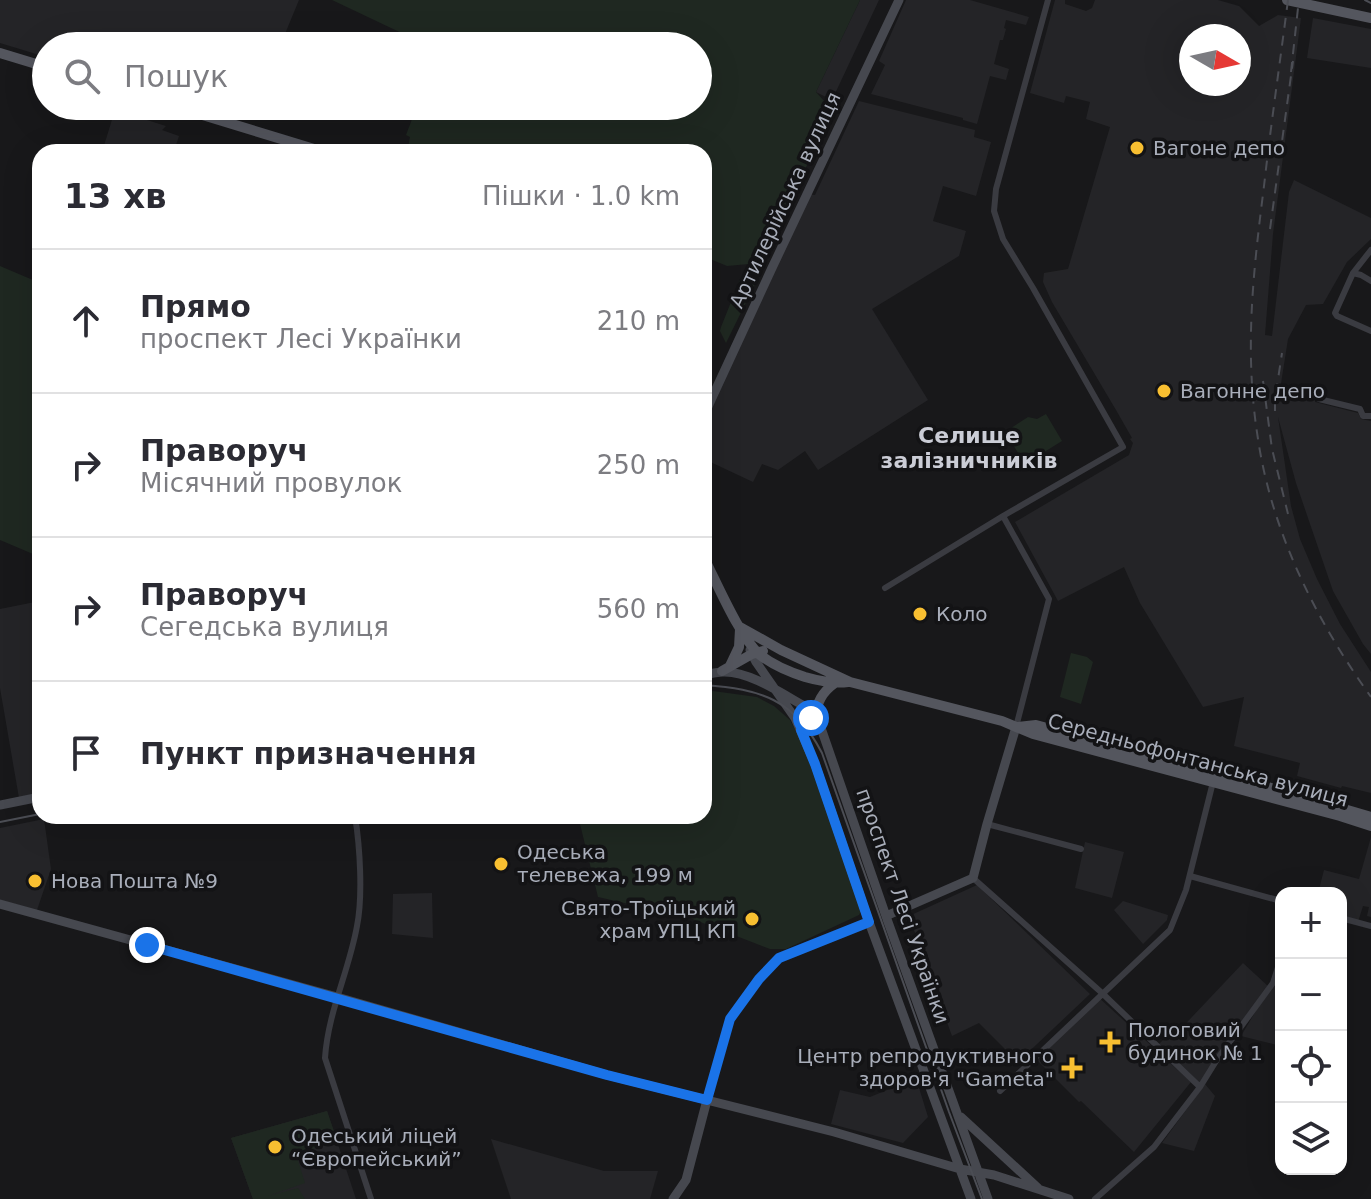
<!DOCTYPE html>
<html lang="uk">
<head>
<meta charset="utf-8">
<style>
	body { margin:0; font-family:"DejaVu Sans",sans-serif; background:#f2f2f3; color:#2b2b33 }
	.controls { position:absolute; right:24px; bottom:24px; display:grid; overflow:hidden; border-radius:16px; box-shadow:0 8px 32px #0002 }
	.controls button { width:72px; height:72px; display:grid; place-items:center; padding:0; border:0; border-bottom:2px solid #e1e1e2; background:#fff; color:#2b2b33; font:40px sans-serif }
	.compass { position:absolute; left:1179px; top:24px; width:72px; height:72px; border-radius:50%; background:#fff; box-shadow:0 8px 32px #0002; rotate:99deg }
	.stop { position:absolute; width:24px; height:24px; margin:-18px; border:6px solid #1a73e8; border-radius:50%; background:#fff }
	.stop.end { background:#1a73e8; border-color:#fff; box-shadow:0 2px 8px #0008 }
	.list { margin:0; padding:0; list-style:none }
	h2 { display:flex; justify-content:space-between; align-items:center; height:104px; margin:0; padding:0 32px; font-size:34px }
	h2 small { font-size:26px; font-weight:400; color:#7c7c81 }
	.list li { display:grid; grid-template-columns:52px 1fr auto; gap:24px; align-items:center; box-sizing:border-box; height:144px; padding:0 32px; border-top:2px solid #e1e1e2 }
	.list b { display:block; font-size:30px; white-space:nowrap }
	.list p { margin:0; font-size:26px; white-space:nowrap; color:#7c7c81 }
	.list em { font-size:26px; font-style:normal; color:#7c7c81 }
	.icon { flex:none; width:44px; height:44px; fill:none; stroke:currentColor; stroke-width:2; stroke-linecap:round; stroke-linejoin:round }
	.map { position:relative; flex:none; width:1371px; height:1199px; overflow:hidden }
	.search { position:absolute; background:#fff; box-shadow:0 8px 32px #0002; left:32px; top:32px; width:680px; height:88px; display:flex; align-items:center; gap:20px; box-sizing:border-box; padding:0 28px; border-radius:44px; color:#7c7c81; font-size:30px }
	.panel { position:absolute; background:#fff; box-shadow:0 8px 32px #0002; left:32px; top:144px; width:680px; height:680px; border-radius:24px }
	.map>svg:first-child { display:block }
</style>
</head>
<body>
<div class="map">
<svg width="1371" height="1199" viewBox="0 0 1371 1199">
	<rect width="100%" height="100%" fill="#18181a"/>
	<path fill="#242427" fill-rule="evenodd" d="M0,0H299L280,46H46V57L0,43Z
		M860,0H879L832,100L816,92Z
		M906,0H970L1029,17L1026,25L1006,20L1004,28L1006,29L1003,40H1000L994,64L1009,69L1006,80L990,76L977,124L963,120V118L871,94L885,65L879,61Z
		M1055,0H1065V4L1086,11L1092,8L1095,0H1218L1239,6L1259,26L1278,15L1301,18L1273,234L1265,335L1272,336L1289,192L1294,180L1371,218V239L1347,262L1323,304L1306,305L1288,339L1280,390L1315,397V402L1358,413L1361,419L1371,421V654L1363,644L1333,591L1296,483L1278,417L1291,506L1300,539L1317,579L1340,624L1371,672V793L1342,786L1341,788L1297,776L1300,763L1234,746L1244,697L1203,707L1140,603L1124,567L1058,601L1015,522L1129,455L1133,443L1130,439L1132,438L1116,410L1052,302L1043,282L1044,273L1068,269L1110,127L1086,119L1090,102L1066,96L1064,103L1030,93ZM1191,36H1239V84H1191Z
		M1313,18L1371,29V68L1307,58Z
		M859,101L975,130L974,137L991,142L976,196L943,186L933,221L966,231L959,256L872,309L928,400L818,470L805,451L778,470L762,464L753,482L704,459V417L807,194L815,195Z
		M115,110L166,126L162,130L179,136L176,145L169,152H102Z
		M40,601V794L19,798L0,688V609Z
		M44,819L51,869L37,910L0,900V828Z
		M1371,837V917L1367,916L1369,907L1363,906L1358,922L1341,917V893H1318L1324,870L1359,879Z
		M1085,842L1124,852L1112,898L1075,888Z
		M977,885L1090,994L1018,1062L979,1023L952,1036L909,916Z
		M432,893L433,938L392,934L393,894Z
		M1123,901L1168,915L1167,920L1143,944L1114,910Z
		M1243,963L1269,987L1200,1086L1158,1045L1170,1033L1174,1036Z
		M1281,981V1046L1241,1036L1257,1009L1277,983Z
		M1097,996L1191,1082L1134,1152L1081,1101L1079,1102L1034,1057Z
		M916,1078L928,1117L903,1143L831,1124L840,1090L870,1097Z
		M1205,1084L1215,1096L1194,1151L1162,1143Z
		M327,1111L356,1199H253L231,1138Z
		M491,1139L604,1171H658L650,1199H511Z"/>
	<path fill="#1f2821" d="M332,0H860L816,92L833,111L760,263L727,266L710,259L704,271V152H407L410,137L406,135L417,106H698V46H429Z
		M0,266L40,283V557L0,540Z
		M746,274L754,276L756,282L726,343L720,331L721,327L741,277Z
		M1046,414L1062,441L1025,464L1005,432L1028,417L1037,419Z
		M1071,653L1087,657L1093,662L1081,704L1060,697Z
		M713,691L757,697L774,706L790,720L804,747L858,901L861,911L859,915L786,949H770L690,918L598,897L578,816H704V693Z
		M327,1111L336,1137L297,1157L305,1183L268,1196L298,1188L305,1199H253L231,1138Z"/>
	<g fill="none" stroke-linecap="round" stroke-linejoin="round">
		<path stroke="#3a3b41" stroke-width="6" d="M1371,250L1353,273L1335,313L1337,316L1371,331
			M1353,273L1361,275L1371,281
			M1319,399L1360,409L1363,416H1371
			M1003,516L1049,599L1016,727
			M885,588L1003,516L1123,447L1033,288L1003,239L994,211L996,189L1048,0
			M355,816C360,847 363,896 357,926C349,971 328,1012 325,1058L371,1199
			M987,824L1081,849
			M1190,876L1281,901
			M973,878L1102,993L1200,1087
			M1341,918L1371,926
			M1000,1091L1170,930L1186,890L1213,782
			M707,1100L730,1019L759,979L779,958L869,922
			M1095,1199L1154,1147L1200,1087L1218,1058L1273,983L1281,958"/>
		<path stroke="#46484f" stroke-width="9" d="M704,415L771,270L899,0
			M750,650L756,662L795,718L815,764L869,922L971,1199
			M704,675C710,674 717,672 723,672C750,671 784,695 806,707L813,714L821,728L888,922L988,1199
			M0,805L40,797
			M0,904L337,997L607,1075L834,1132L960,1169L994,1175L1069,1199
			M886,916L973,878L987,824L1016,727
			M961,1117L1038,1188
			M673,1199L686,1180L707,1100"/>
		<path stroke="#54565e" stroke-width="10" d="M1287,0L1371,18
			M0,53L46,67
			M173,106L324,152
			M704,558C718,585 739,636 760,655C773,665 789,672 805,677C819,681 833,684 848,682
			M740,627L781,650L850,682L1002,721L1033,734L1340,816L1371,826
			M730,666L739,647L740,629
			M722,671L752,654L763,651
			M815,718C817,702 822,692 835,683
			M1018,727L1036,725L1286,792L1371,817"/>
		<path stroke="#4b4d54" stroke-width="2" d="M1365,0L1371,3
			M704,685C761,689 794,699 822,753L949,1112L982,1199
			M0,822L40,814"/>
		<path stroke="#4b4d54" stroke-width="2" stroke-dasharray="10 8" stroke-linecap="butt" d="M1288,0C1280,62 1271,124 1264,186C1253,273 1244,352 1258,439C1272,533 1316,620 1371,697
			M1291,72L1298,8
			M1270,229L1293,61
			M1263,381L1272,449L1288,514
			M1275,411V399L1282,353"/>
	</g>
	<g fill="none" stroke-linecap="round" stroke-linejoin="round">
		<path stroke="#1a73e8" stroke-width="10" d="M147,945L607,1075L707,1100L730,1019L759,979L779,958L869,922L815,764L801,730L807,719L811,718"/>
	</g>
	<g fill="#f8bf31" stroke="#131315" stroke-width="3">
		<circle cx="1137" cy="148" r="8"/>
		<circle cx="1164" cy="391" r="8"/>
		<circle cx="920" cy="614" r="8"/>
		<circle cx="501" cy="864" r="8"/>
		<circle cx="35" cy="881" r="8"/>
		<circle cx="752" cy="919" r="8"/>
		<path d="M1106 1030h8v8h8v8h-8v8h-8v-8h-8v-8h8z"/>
		<path d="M1068 1056h8v8h8v8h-8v8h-8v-8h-8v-8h8z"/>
		<circle cx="275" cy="1147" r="8"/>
	</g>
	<g text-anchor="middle" stroke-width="7" stroke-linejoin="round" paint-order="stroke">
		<g font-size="20" fill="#a9aeba" stroke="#131315" text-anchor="start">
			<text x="1153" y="155">Вагоне депо</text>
			<text x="1180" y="398">Вагонне депо</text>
			<text x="936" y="621">Коло</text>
			<text x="517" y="859">Одеська<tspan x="517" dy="23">телевежа, 199 м</tspan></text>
			<text x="51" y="888">Нова Пошта №9</text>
			<text x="736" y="915" text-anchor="end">Свято-Троїцький<tspan x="736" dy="23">храм УПЦ КП</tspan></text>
			<text x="1128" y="1037">Пологовий<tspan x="1128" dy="23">будинок № 1</tspan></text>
			<text x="1054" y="1063" text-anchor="end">Центр репродуктивного<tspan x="1054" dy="23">здоров'я "Gameta"</tspan></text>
			<text x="291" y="1143">Одеський ліцей<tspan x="291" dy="23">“Європейський”</tspan></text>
		</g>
		<g font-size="20" fill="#a9aeba" stroke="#131315">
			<text transform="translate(785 200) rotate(-65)" y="7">Артилерійська вулиця</text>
			<text transform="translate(1198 760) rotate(15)" y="7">Середньофонтанська вулиця</text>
			<text transform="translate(903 906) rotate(71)" y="7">проспект Лесі Українки</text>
		</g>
		<g font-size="22" font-weight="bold" fill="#cbcdd6" stroke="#131315">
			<text x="969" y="443">Селище<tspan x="969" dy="25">залізничників</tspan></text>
		</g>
	</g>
</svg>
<div class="controls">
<button>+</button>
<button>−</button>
<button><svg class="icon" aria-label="locate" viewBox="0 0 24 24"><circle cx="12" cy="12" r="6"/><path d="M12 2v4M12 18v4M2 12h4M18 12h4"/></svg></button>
<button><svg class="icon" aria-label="layers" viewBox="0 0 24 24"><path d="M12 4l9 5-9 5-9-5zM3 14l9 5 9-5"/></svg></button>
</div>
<svg class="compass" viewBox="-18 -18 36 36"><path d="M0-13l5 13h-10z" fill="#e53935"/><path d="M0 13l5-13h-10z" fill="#7c7c81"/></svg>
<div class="stop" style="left:811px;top:718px"></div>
<div class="stop end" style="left:147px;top:945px"></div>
<div class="search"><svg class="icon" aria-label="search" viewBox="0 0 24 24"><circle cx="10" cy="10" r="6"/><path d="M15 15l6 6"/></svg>Пошук</div>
<section class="panel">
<h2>13 хв<small>Пішки · 1.0 km</small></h2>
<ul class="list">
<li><svg class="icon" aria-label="ahead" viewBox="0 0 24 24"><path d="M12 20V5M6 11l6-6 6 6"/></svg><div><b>Прямо</b><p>проспект Лесі Українки</p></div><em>210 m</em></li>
<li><svg class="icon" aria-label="right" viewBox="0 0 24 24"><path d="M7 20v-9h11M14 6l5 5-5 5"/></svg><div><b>Праворуч</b><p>Місячний провулок</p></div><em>250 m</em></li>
<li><svg class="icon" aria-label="right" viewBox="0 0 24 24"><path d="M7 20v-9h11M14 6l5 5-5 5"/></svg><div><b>Праворуч</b><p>Сегедська вулиця</p></div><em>560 m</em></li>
<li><svg class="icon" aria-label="arrive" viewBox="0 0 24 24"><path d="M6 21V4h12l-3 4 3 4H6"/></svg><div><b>Пункт призначення</b></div></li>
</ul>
</section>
</div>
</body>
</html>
